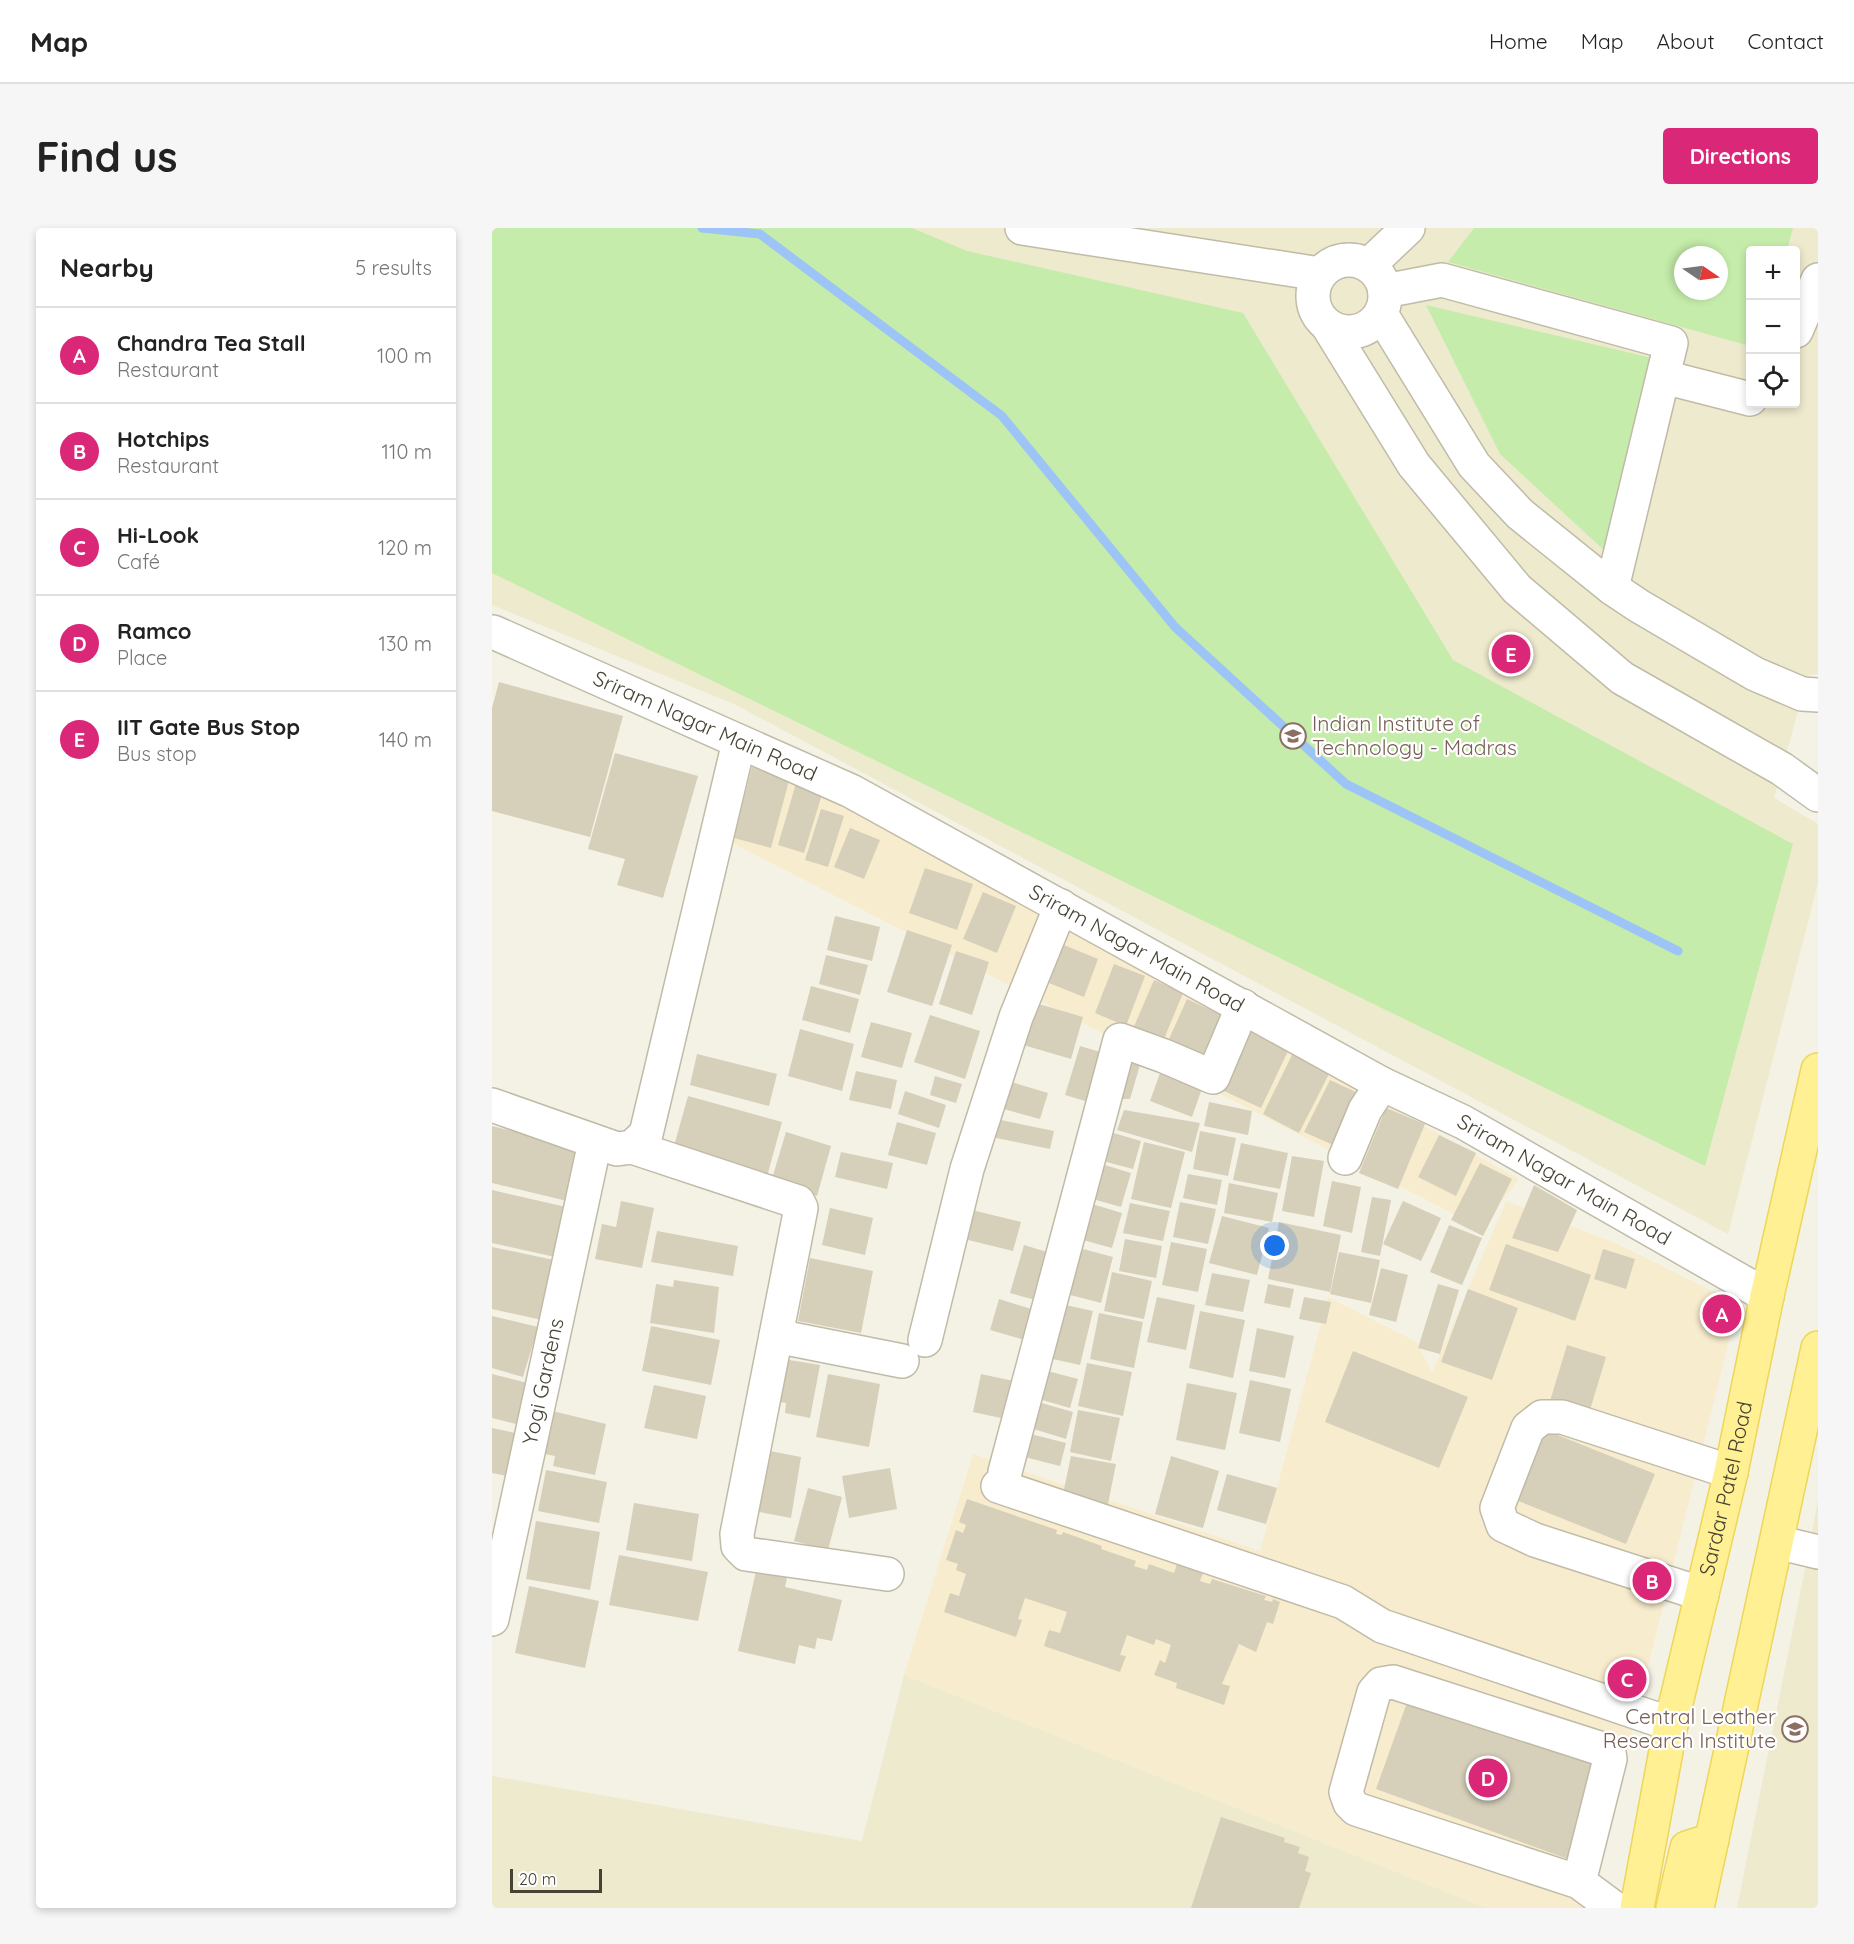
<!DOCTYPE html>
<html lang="en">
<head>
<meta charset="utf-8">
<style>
	body { margin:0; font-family:Quicksand,sans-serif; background:#f6f6f6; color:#222 }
	.controls { position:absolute; right:18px; top:18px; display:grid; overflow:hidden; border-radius:6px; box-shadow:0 3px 9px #0003 }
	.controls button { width:54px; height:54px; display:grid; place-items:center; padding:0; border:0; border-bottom:2px solid #e0e0e0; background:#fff; color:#222; font:30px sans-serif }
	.compass { position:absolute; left:1182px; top:18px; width:54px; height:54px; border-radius:50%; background:#fff; box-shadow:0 3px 9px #0003; rotate:103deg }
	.scale { position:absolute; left:18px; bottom:15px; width:92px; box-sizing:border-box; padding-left:6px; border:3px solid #474234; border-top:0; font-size:16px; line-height:21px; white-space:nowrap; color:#474234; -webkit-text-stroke:4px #fff; paint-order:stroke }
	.you { position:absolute; left:783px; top:1018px; width:21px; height:21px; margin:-15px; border:4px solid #fff; border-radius:50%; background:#1a73e8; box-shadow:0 0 0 9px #1a73e833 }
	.badge { display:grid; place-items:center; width:39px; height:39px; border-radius:50%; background:#db2777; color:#fff; font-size:20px; font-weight:700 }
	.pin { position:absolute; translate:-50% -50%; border:3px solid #fff; box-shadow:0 2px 6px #0006 }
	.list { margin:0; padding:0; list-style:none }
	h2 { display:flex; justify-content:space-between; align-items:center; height:78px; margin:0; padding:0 24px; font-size:26px }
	h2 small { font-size:20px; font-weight:400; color:#767676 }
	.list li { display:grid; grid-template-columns:39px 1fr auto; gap:18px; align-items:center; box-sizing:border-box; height:96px; padding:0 24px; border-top:2px solid #e0e0e0 }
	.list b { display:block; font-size:22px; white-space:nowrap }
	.list p { margin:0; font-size:20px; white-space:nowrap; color:#767676 }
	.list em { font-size:20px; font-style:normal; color:#767676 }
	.icon { flex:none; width:33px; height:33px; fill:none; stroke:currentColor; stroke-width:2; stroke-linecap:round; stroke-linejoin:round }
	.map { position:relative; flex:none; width:1326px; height:1680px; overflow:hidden; border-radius:6px }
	header { display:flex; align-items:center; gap:36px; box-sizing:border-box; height:84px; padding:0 30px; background:#fff; border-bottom:2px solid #e0e0e0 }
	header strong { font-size:28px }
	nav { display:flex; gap:33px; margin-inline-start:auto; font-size:21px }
	.intro { display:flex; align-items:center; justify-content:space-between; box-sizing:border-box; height:144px; padding:0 36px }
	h1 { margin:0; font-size:42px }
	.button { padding:15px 27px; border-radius:6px; background:#db2777; color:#fff; font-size:21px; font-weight:700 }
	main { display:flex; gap:36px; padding:0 36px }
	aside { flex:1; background:#fff; border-radius:6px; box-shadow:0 3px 9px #0003 }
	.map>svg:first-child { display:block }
</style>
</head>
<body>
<header>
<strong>Map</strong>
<nav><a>Home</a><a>Map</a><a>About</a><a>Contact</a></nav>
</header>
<div class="intro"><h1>Find us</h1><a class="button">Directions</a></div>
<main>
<aside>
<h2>Nearby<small>5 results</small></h2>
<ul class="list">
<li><span class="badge">A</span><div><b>Chandra Tea Stall</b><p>Restaurant</p></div><em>100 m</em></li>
<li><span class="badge">B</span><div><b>Hotchips</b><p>Restaurant</p></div><em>110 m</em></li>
<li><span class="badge">C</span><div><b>Hi-Look</b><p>Café</p></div><em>120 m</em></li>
<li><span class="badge">D</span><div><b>Ramco</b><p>Place</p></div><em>130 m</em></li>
<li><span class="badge">E</span><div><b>IIT Gate Bus Stop</b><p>Bus stop</p></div><em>140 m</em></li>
</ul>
</aside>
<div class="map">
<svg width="1326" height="1680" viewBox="0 0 1326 1680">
	<rect width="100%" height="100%" fill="#f4f2e5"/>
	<path fill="#f8ecce" d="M247,514L1027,951L989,1000L225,607Z
		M1014,973L1126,1016L1246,1076L1096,1680H994L412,1447L481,1226L768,1323L836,1069L925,1114L940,1145Z"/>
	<path fill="#eeeace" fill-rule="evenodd" d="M0,0H1326V446L1316,447L1282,570L1326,596V655L1236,1006L242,476L0,377ZM1258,22H1304V176H1258ZM1191,27H1227V63H1191Z
		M1326,1271V1680H1245L1317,1321Z
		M412,1447L994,1680H0V1548L370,1613Z"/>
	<path fill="#c5ecaa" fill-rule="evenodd" d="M0,0H420L475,23L751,85L961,432L1301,616L1213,938L0,345Z
		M982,0H1301L1295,22H1258V118L956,34ZM1191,27H1227V63H1191Z
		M934,77L1160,130L1115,325L1008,226Z"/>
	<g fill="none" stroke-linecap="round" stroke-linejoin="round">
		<path stroke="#9cc4f6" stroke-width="9" d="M210,0L268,6L510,188L683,399L854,556L1186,723"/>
	</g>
	<path fill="#d6cfba" d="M7,454L131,488L98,609L0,583V480Z
		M123,525L206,548L171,670L125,657L133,631L96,621Z
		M260,539L298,549L279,620L242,610Z
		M305,552L332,560L312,625L286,617Z
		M329,581L352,588L336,639L313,632Z
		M358,600L388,612L372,651L342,639Z
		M433,640L481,656L465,702L417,685Z
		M491,664L524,678L505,725L471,711Z
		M343,688L388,699L380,733L335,722Z
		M415,702L460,717L440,778L395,764Z
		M572,717L606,731L592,769L557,755Z
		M464,723L497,734L480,787L447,776Z
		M334,727L376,737L368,767L327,756Z
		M622,736L653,748L634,798L603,785Z
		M662,752L691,765L667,823L637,810Z
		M319,758L367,771L358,805L310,792Z
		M695,771L741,792L718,841L673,820Z
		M540,774L591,789L579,831L528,816Z
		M438,787L488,803L473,851L422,834Z
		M379,794L420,805L410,840L369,829Z
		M749,798L797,821L769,880L721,858Z
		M308,801L362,816L350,863L296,848Z
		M588,818L622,828L607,877L573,867Z
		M801,825L838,844L807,905L771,886Z
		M205,826L285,846L277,878L198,857Z
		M632,827L648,837L638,871H618Z
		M672,834L714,849L700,889L658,873Z
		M364,843L405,852L399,881L357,872Z
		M443,848L470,856L464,875L438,867Z
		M838,852L866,865L841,917L812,904Z
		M516,853L556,865L548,891L508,880Z
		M413,863L454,877L447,900L406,886Z
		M196,868L290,894L274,952L180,925Z
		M717,874L760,883L756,907L712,898Z
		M894,880L933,896L906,961L867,945Z
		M632,882L708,895L700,924L625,902Z
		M504,891L562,903L558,921L500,909Z
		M405,894L444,905L435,937L396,927Z
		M0,898L88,920L75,973L0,955Z
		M611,902L649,913L641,941L603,931Z
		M708,903L744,910L736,948L701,941Z
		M294,904L339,918L325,968L279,954Z
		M947,907L984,925L964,968L926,949Z
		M652,914L693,924L679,980L639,971Z
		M749,915L796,925L788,961L741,952Z
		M349,924L401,935L395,961L343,949Z
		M800,928L832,933L822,989L790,983Z
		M600,933L639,945L629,979L590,968Z
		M988,935L1020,951L991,1008L959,992Z
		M696,946L730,952L725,977L691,970Z
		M840,953L869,959L860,1005L831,998Z
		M737,955L786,965L780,994L732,985Z
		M1042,957L1085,982L1066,1024L1020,1010Z
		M0,962L74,979L63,1029L0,1015Z
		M880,969L899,972L888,1028L869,1024Z
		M129,973L162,980L150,1040L103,1031L110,996L124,999Z
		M590,973L630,985L620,1020L580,1009Z
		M911,973L949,990L929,1033L891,1016Z
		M688,974L724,981L716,1016L681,1009Z
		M638,975L678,983L671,1013L631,1005Z
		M338,980L381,990L373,1027L330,1017Z
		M476,981L529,994L521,1023L468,1010Z
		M730,988L777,1000L765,1047L717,1035Z
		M787,994L849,1007L838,1064L776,1051Z
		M957,997L990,1010L970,1057L938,1044Z
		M165,1003L246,1018L241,1048L159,1034Z
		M633,1011L670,1018L664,1050L627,1043Z
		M679,1014L715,1021L706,1064L670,1057Z
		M1014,1016L1099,1047L1083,1093L997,1062Z
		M532,1017L568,1028L554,1075L518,1065Z
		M580,1018L621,1029L609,1075L567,1064Z
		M0,1019L62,1032L50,1092L0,1081Z
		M1111,1021L1143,1031L1134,1061L1102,1051Z
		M847,1024L888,1032L879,1075L838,1066Z
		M318,1030L381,1043L369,1105L306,1093Z
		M889,1040L916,1047L904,1094L877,1087Z
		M620,1044L660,1053L652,1091L612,1083Z
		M720,1045L758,1052L751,1084L713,1077Z
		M182,1052L227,1059L222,1105L158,1095L164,1056L181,1059Z
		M776,1056L802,1061L798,1080L772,1075Z
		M946,1056L967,1062L948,1126L926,1120Z
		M976,1061L1026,1080L1000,1152L949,1134Z
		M665,1069L703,1077L694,1122L655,1114Z
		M812,1069L839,1074L834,1096L807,1091Z
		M507,1071L552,1085L543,1115L498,1102Z
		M564,1075L601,1083L588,1137L552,1129Z
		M708,1083L753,1092L741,1150L697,1140Z
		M607,1085L651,1094L642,1140L598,1131Z
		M0,1088L46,1099L31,1149L0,1140Z
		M159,1098L228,1112L219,1157L150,1143Z
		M765,1100L802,1108L793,1150L757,1143Z
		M1075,1117L1114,1129L1097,1185L1058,1173Z
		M861,1123L976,1169L947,1240L833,1194Z
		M291,1131L328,1137L318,1190L293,1185L294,1175L280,1173Z
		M595,1135L640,1144L631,1188L586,1178Z
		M548,1141L586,1151L578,1180L540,1169Z
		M0,1146L43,1157L32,1198L0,1190Z
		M336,1146L388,1156L377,1219L324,1209Z
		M489,1146L531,1155L523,1193L481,1184Z
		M758,1152L799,1161L788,1214L747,1205Z
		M695,1155L745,1165L733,1222L684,1212Z
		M162,1157L214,1168L205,1211L152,1200Z
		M539,1172L581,1184L574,1211L532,1198Z
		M52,1181L114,1196L103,1247L61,1238L63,1228L42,1224Z
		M586,1182L628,1190L619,1233L578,1224Z
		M0,1200L28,1206L20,1249L0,1245Z
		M1048,1200L1163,1246L1134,1316L1019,1270Z
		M531,1204L574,1215L568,1238L525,1227Z
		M268,1221L309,1229L299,1290L257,1282Z
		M579,1228L624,1236L616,1276L571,1266Z
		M679,1228L727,1243L711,1300L663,1286Z
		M398,1240L405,1281L357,1290L350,1248Z
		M54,1242L115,1254L107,1295L46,1283Z
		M735,1246L785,1260L774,1296L725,1282Z
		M316,1260L350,1269L336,1322L302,1313Z
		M475,1271L565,1302L564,1306L570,1307L571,1304L610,1318L609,1321L644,1333L642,1338L655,1342L657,1336L682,1345L685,1336L711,1345L708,1353L718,1356L720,1351L774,1368L772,1372L780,1374L781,1371L788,1374L781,1396L775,1394L764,1424L747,1416L730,1456L738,1458L732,1477L684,1460L685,1455L662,1447L668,1432L673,1435L679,1417L664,1411L662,1417L635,1407L628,1427L634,1428L628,1444L552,1418L557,1402L568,1405L575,1384L533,1370L526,1391L530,1392L524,1409L452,1384L458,1365L467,1368L474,1346L464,1342L466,1336L454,1332L464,1302L471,1305L474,1297L467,1294Z
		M142,1275L207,1286L200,1333L134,1322Z
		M44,1293L108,1304L98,1362L34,1351Z
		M127,1327L216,1344L206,1393L117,1377Z
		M265,1339L296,1345L293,1359L350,1372L340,1413L325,1410L323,1421L307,1417L303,1436L246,1423Z
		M37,1358L107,1373L93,1440L23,1425Z
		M917,1469L1109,1538L1076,1631L884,1561Z
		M729,1589L793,1610L792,1614L808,1619L806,1625L817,1629L813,1643L819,1645L807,1680H699Z"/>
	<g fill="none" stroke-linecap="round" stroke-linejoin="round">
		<g stroke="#c0bba7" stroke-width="36">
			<g id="minor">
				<path d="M530,0L828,46"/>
				<circle cx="857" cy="68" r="36"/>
				<path d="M877,37L916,0"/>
				<path d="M893,63L950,52L1179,115L1120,360"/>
				<path d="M889,86L982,237L1028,286L1120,360L1147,378L1263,446L1310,466L1326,467"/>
				<path d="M836,98L922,237L1025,361L1130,450L1290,541L1326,567"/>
				<path d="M1304,103L1326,52"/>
				<path d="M1172,149L1258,171"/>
				<path id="s1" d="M1,404L359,563L890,856L971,894L1275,1068"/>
				<path d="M0,877L125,921L140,919L154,906L247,514"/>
				<path d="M140,919L306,974L309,980L245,1306L246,1318L254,1326L395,1346"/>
				<path d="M853,930L873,882L890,856"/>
				<path d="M284,1108L410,1133"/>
				<path d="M433,1112L475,941L524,789L569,678"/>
				<path d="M513,1244L628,812L672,828L721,849L751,778"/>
				<path d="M506,1258L851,1374L890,1398L1179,1496"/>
				<path d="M1286,1311L1297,1317L1326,1324"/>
				<path d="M1210,1366L1043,1312L1011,1297L1005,1280L1036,1200L1050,1189H1070L1239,1244"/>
				<path id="s2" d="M0,1391L103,914"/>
				<path d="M1087,1654L1118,1531L1117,1525L1110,1521L901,1454L889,1456L882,1464L854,1564L858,1575L864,1581L1087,1654L1122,1680"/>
			</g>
		</g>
		<g stroke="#edd65a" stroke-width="36">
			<g id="major">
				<path id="s3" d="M1145,1680L1179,1496L1239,1244L1275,1068L1326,842"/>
				<path d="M1181,1680L1195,1620L1220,1612"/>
				<path d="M1205,1680L1326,1120"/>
			</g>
		</g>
		<use href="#minor" stroke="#fff" stroke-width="33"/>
		<use href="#major" stroke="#fff093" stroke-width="33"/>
	</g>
	<defs>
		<g id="university-ring" transform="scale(1.35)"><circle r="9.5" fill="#fff" stroke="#8d6e63" stroke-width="1.5"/><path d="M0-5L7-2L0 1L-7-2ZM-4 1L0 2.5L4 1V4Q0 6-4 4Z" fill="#8d6e63"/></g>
	</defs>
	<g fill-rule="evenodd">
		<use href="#university-ring" x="801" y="508"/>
		<use href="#university-ring" x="1303" y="1501"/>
	</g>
	<g text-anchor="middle" stroke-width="4.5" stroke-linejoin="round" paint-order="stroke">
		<g font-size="21" fill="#785e54" stroke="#fff" text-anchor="start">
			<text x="820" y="503">Indian Institute of<tspan x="820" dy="24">Technology - Madras</tspan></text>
			<text x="1284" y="1496" text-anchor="end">Central Leather<tspan x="1284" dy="24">Research Institute</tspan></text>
		</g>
		<g font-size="21" fill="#474234" stroke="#fff">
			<text dy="7" stroke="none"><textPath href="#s1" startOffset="232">Sriram Nagar Main Road</textPath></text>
			<text dy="7" stroke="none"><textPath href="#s1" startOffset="718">Sriram Nagar Main Road</textPath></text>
			<text dy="7" stroke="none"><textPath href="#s1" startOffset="1204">Sriram Nagar Main Road</textPath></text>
			<text dy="7" stroke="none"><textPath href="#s2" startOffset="243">Yogi Gardens</textPath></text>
			<text dy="7" stroke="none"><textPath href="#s3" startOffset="429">Sardar Patel Road</textPath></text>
		</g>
	</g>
</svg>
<div class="controls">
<button>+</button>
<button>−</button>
<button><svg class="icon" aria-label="locate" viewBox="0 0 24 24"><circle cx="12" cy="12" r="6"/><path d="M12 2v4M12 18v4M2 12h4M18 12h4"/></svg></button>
</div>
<svg class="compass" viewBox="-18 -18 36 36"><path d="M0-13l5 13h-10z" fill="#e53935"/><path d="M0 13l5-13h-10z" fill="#767676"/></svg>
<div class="scale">20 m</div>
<div class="you"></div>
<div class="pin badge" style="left:1230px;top:1086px">A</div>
<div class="pin badge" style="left:1160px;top:1353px">B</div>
<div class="pin badge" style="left:1135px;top:1451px">C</div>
<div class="pin badge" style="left:996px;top:1550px">D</div>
<div class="pin badge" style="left:1019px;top:426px">E</div>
</div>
</main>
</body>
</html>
